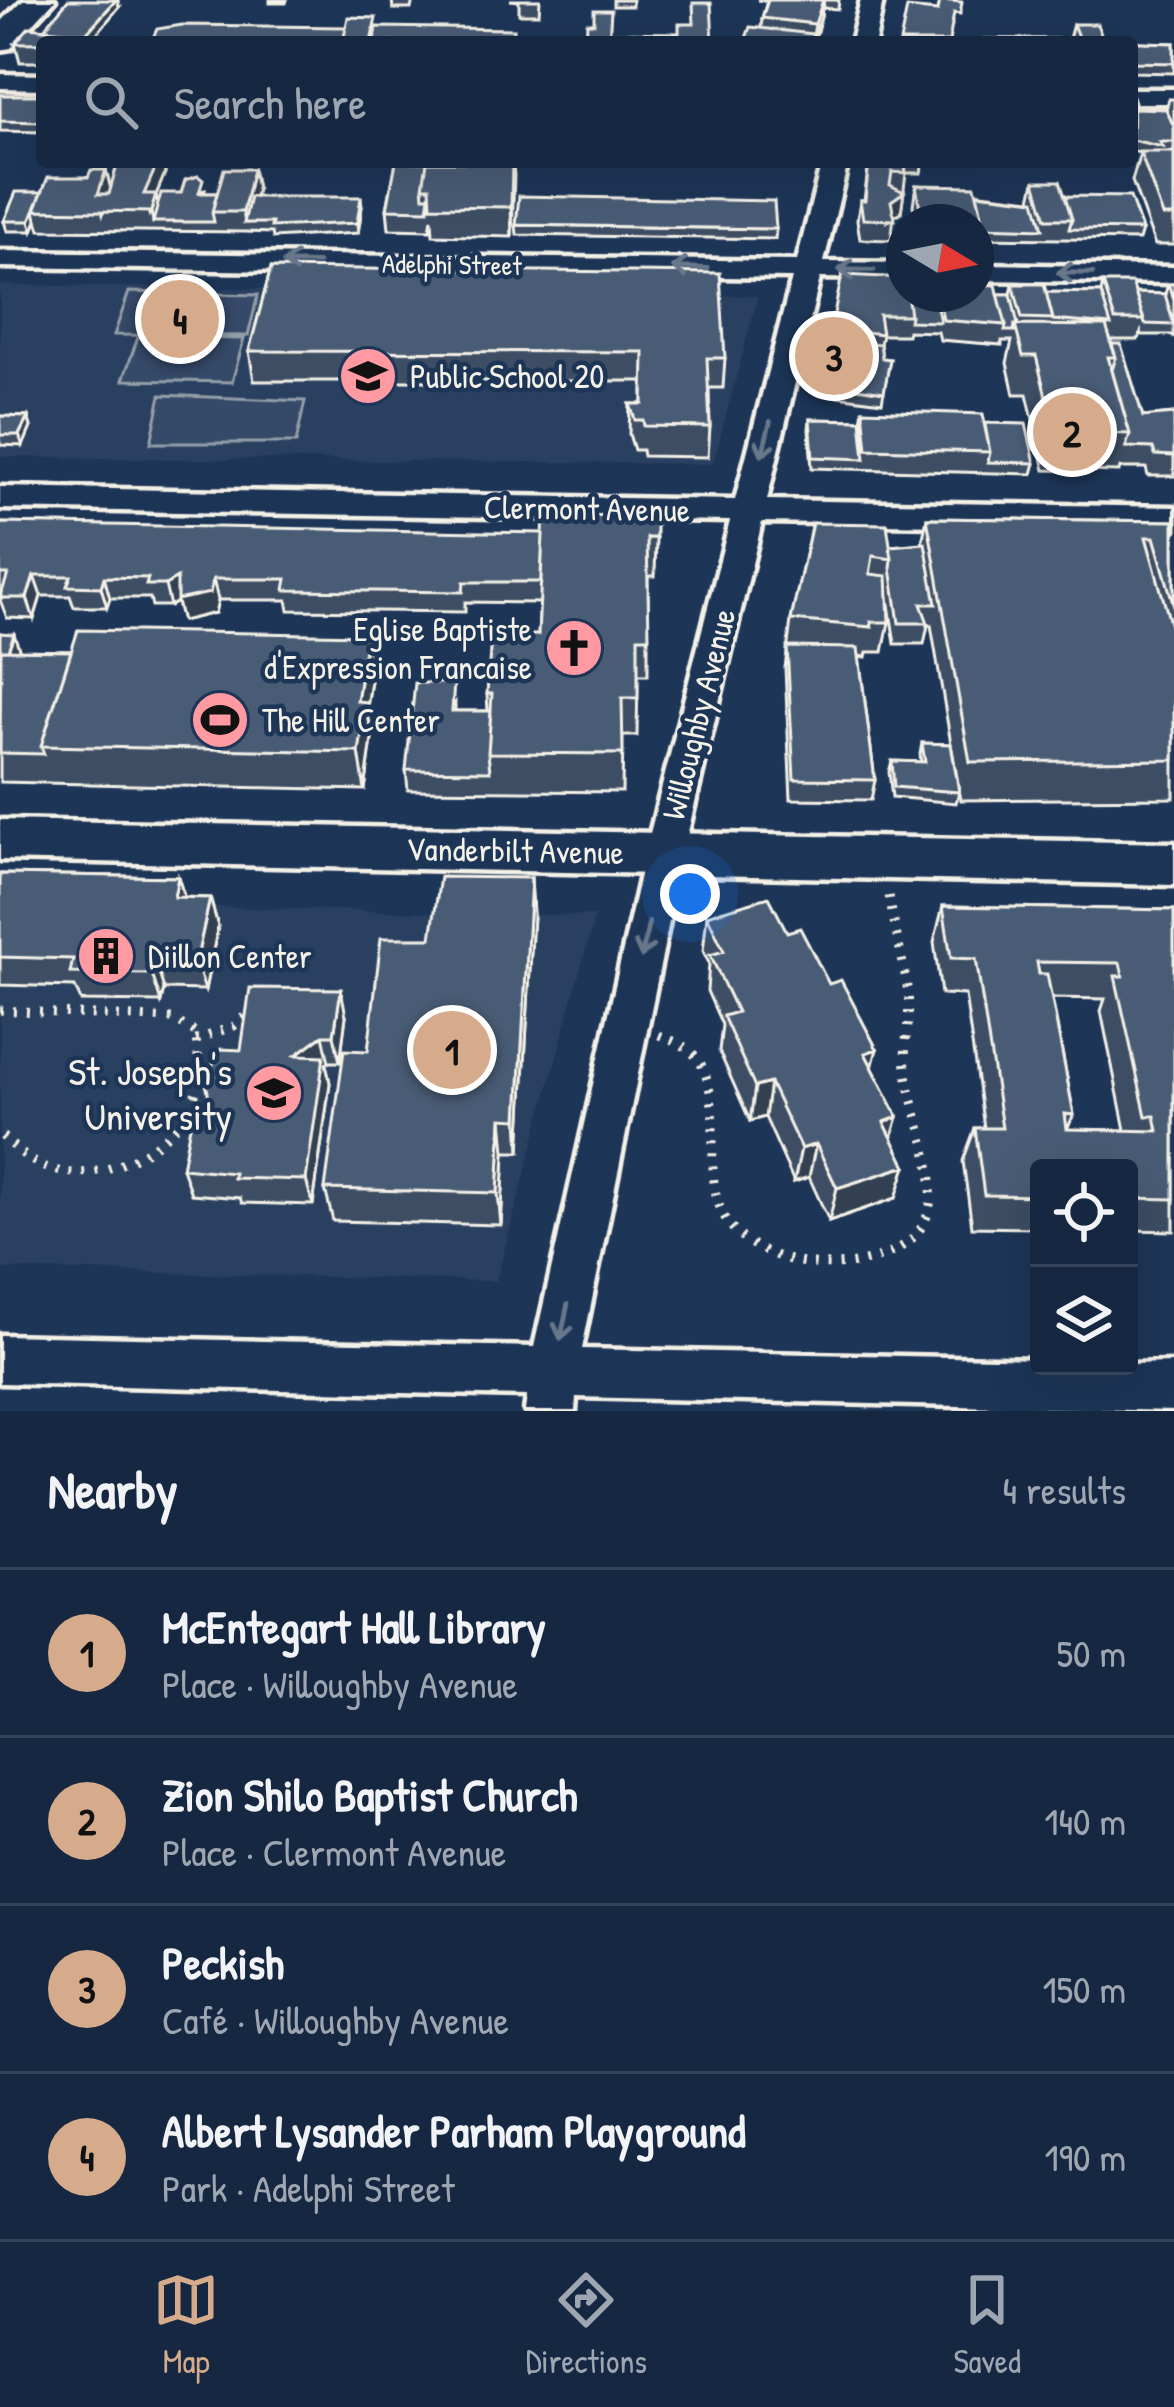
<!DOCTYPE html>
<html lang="en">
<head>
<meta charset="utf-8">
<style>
	body { margin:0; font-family:"Patrick Hand",sans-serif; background:#23344c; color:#f1f3f6 }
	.controls { position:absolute; right:36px; bottom:36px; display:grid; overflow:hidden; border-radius:12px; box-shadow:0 12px 48px #0002 }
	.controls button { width:108px; height:108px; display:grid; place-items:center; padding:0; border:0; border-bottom:3px solid #35445a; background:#162841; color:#f1f3f6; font:60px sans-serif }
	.compass { position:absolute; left:886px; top:204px; width:108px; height:108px; border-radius:50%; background:#162841; box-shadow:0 12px 48px #0002; rotate:100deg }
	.you { position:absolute; left:690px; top:894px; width:42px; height:42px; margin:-30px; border:9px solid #fff; border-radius:50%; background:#1a73e8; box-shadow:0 0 0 18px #1a73e833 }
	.badge { display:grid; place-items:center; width:78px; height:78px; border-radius:50%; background:#d6ab8b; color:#111; font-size:39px; font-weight:700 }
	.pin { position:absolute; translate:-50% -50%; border:6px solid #fff; box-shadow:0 3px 12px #0006 }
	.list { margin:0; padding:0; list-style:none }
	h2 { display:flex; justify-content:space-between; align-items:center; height:156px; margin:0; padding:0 48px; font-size:51px }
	h2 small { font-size:39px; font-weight:400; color:#9ea6b1 }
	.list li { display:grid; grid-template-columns:78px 1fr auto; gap:36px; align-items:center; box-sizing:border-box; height:168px; padding:0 48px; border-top:3px solid #35445a }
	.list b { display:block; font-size:45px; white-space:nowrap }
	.list p { margin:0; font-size:39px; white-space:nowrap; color:#9ea6b1 }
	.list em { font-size:39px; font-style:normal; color:#9ea6b1 }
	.icon { flex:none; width:66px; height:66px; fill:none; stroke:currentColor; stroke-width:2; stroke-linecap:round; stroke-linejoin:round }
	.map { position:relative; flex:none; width:1174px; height:1411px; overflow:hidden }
	.search { position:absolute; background:#162841; box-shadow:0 12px 48px #0002; left:36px; right:36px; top:36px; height:132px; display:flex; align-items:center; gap:30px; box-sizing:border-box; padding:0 42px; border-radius:12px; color:#9ea6b1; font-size:45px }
	.sheet { height:828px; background:#162841 }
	nav { display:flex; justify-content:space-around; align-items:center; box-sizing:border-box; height:168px; border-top:3px solid #35445a; background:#162841; font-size:33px; color:#9ea6b1 }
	nav a { display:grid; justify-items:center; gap:6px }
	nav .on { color:#d6ab8b }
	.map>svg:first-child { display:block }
</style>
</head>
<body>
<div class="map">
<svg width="1174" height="1411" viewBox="0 0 1174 1411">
	<rect width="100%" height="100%" fill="#1d3557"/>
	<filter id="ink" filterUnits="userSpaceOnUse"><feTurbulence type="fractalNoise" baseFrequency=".00833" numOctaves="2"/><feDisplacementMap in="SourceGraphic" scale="24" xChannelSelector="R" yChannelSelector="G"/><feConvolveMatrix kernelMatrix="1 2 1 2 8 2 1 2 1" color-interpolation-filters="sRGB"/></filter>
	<g filter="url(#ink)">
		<path fill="#2a4060" d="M0,285L758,296L713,464L0,457Z
			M0,902L595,916L496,1281L0,1269Z"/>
		<path fill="#354a67" stroke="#949ea8" stroke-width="3" d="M129,292L258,295L248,336L114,335Z
			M138,337L244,339L232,382L123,380Z
			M161,395L305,401L296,443H151Z"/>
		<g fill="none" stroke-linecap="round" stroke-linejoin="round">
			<g stroke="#f4f1e8" stroke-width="9">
				<path id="minor" d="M861,0H883L875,42H851Z
					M0,74L42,75V89L0,88Z
					M1132,89H1174V103H1132Z
					M822,162H848L824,262L904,263V279L820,278L767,500L1174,507V529L762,522L683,853L582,1349L1039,1359V1366L1174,1363V1411L576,1397L575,1411H525L527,1396L0,1383V1335L534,1347L645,853L730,521L0,509V487L735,500L792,278L0,267V251L797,261Z
					M976,264L1174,267V283L976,280Z"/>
			</g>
			<g stroke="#f4f1e8" stroke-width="9">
				<path id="major" d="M23,0H55L11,48L0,50V23Z
					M0,820L1174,843V885L0,860Z"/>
			</g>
			<path stroke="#f4f1e8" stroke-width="9" stroke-dasharray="3 10" stroke-linecap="butt" d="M0,1010L172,1019L195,1032C198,1053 202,1077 194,1097C175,1146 106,1184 54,1170C33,1165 16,1149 0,1134
				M659,1035C677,1042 693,1048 702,1066C734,1136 675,1219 777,1256C811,1268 851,1268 885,1255C971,1221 912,1128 906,1067C903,1043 911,1019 908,994C904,961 894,928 889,895
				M196,1040L234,1026L251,1010"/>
			<use href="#minor" fill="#1d3557" fill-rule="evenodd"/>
			<use href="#major" fill="#1d3557" fill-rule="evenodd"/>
		</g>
		<path fill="#3e4e64" stroke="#f4f1e8" stroke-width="3" fill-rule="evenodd" d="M270,0H287L286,3H270Z
			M392,0H413L411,9H393Z
			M540,0L539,14H519V1L510,0Z
			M613,0H632V6H613Z
			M757,0H823L821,17L814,42H746V38L761,28L762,18L767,1Z
			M823,0H839L838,9L824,8Z
			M119,7L96,34L42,42V62H20L15,43L44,29Z
			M1073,24L1104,41L1174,43V73L1132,72V42H983L984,39H1069Z
			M1132,94L1135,102L1133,108L1166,109L1169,99H1174V245H1155L1132,181L1140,153L1132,151Z
			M0,95H42V132L0,131Z
			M118,162H163L165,173L156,195L158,204L181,193L205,190L204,193H217L253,169L257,189L255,197L362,207L358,233L273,238L272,233L246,232L40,230L37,220L33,231H7L4,221L42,192L106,170L111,188Z
			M396,162H513L512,237L433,235L432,218L430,230L389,229L387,209Z
			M869,162H923L921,173H906L901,212L894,217L891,240L860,239L857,220L860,200H864Z
			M1035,181L1142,230L1139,240L979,238L978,235H976V222H916L913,205L916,185L1031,199Z
			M516,225L776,229L775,239L517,235Z
			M271,268L725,358L723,388H709L710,427L708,457L643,456L642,450H634L629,434L630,404H643V381H254L249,351Z
			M1103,283L1135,293L1165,294L1168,284H1174V338L1173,335H1142L1141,332L1138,340H1110L1143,417L1174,414V476H1148L1146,468H1120L1119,472L1045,470L1027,394H1014L1007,363L1012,341H1002V345L940,340L938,332L908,331L907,335H882L880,344L882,358L890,359L882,402L822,394L831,328L904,294H1011L1013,284L1046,292L1101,293Z
			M863,410L984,423L1035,463L1032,474L812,468L809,429L810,419L861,420Z
			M0,416L28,417L31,427L23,446L0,445Z
			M927,518L1174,521V798L961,800L952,749L959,792L956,803L892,797L889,772L892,761L921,762L920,754L922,743L951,744L931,625H928L924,644H895L887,591L889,622L883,652H867L866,657L859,656L875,780L871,800L791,799L785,668L791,620L812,523L890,546L922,543Z
			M0,523L656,538L655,576H648V675H638L637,736H623L622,792L408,790L406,770L455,703V711H488L487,694L538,635L540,603L465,602V612L289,610L287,600H218L215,613L182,621L177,602L170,606H152L150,598H110L107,607H74L70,596H41L34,619L7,618L0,600Z
			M0,633L20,650L71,651L367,635L372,674L367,707L372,739L365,790L0,782Z
			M0,874L178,877L184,897L210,898L218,926L205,990L164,989L161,1002L81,1001L75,987L0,985Z
			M531,878L533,915L520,1152H505L501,1225L333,1221L325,1189L368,1051L431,938Z
			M943,906L1174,910V1231L1129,1230V1168H1039V1228L972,1227L963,1161L975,1128H984L965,995L941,994L934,942ZM1052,998L1105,999L1101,1011L1125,1130L1067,1129L1074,1115Z
			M707,915L787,932L872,1067L892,1138L896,1198L829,1221L809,1177L794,1182L765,1117L750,1121L719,1051L722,1025L707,991L709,963L703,951Z
			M346,1016L340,1062H329L326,1064L330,1083L313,1205L242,1203L240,1198L191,1194L182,1168L211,1106L241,1050Z"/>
		<path fill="#324051" stroke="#f4f1e8" stroke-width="3" d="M116,0H118L119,7L90,42H79Z
			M823,0L821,17L812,42L815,24Z
			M158,162H163L165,173L156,195L160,214L153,222L151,212L155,199L149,214L144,194Z
			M512,162L514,174L512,237L511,207Z
			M253,169L257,189L248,223H245L243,212Z
			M106,170L111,190L103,214L98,194Z
			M904,192L901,212L888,221L891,201Z
			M361,197L362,207L358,233L357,223Z
			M35,210L37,220L33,231L30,221Z
			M28,417L31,427L23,446L19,435Z
			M34,576L41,596L34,619L27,598Z
			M104,577L110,598L107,607L101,587Z
			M177,578L213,579L218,600L215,613L182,621L177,602L170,606L165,585Z
			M14,634L21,654L0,673Z
			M367,635L372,674L367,707L372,739L365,790L359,752L357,701Z
			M178,877L187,905L174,897Z
			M531,878L533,915L520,1152L518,1119Z
			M210,898L218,926L205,990L196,962Z
			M155,961L164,989L161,1002L152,974Z
			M341,989L346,1016L340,1062L334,1035Z
			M323,1035L329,1062L326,1064L330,1083L313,1205L306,1180L296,1055Z
			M877,1049L868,1083L865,1053Z
			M770,1083L765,1117L750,1121L755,1087Z
			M898,1117L888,1151L884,1122Z
			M502,1118L505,1152L501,1225L498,1193Z
			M816,1144L809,1177L794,1182L801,1149Z
			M906,1166L896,1198L829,1221L837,1188Z"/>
		<path fill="#485b74" stroke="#f4f1e8" stroke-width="3" fill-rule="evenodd" d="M68,0H116L86,33L44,29Z
			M768,0H823L815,24L762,18Z
			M940,0L962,2L960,14L954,13L949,42H900L907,8L938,11Z
			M693,3H711L713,42H679V24H694Z
			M594,10H611L609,42H586L587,23H594Z
			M348,17L376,18L371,42H343Z
			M1073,24H1097L1104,42H1080Z
			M182,25L346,27L343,42H151L157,29Z
			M29,27L144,40V42L15,43Z
			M377,27L514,29L513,42H374Z
			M750,27L813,34L810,42H785L746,38Z
			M543,32H587L586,42H542Z
			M610,32L678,33L679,42H610Z
			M984,39H1073L1074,42H985Z
			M1104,41L1174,43V63L1132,62V42Z
			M0,95H42V122L0,121Z
			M1133,108L1166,109L1174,127V142H1160L1163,147L1132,140Z
			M1140,152H1174V216H1163Z
			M118,162H158L144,194H156L151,212L35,210L48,177H88L91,170H106L98,194H109Z
			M396,162H427L423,187L424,196H430L428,210L387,209Z
			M427,162H512L511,207L431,206L430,187H423Z
			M869,162H905L906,173L892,172L890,185L904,192L891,201L895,220L863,219L860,200H865Z
			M224,169H253L243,212H212Z
			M198,176L203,180L199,193H217L212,212L214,222H153L161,193H181L185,180Z
			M1035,181H1060L1072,219H1046Z
			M916,185L975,186L982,215H921Z
			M16,192H42L30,221H4Z
			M977,193L1035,200L1043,229L981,227L982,215Z
			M519,196L774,201L776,229L516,225Z
			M1065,196L1130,197L1142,230L1069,229L1072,219Z
			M250,197H361L357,223L271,227L272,223H244Z
			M271,268L720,273L725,358H707L710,427L644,426L643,420H635L630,404H643L644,352L249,351Z
			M842,275L904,278V294H907L910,315H879L882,334L831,328Z
			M1103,283H1132L1144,320H1115Z
			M976,284L996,285L1006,325L943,320L938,294H976Z
			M1013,284H1044L1053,319L1022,318Z
			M1168,284H1174V300Z
			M1046,292L1101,293L1111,325L1053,320Z
			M1135,293L1165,294L1174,325L1145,324Z
			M907,294H934L940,322L909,321L910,315Z
			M998,294H1011L1018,325H1015L1014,331H1005L1006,325Z
			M1015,325L1106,326L1116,357H1108L1130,434L1055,432L1036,356H1023Z
			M830,338L880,344L882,358L890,359L884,392L823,383Z
			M1111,344H1121L1143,417L1174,414V456L1155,455L1153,448L1126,447L1130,434L1112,370L1116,357Z
			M863,410L983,414L990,452L867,449Z
			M0,416L28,417L19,435H0Z
			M810,419L861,420L865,459L813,457Z
			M984,423L1026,424L1035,463L988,462L990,452Z
			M544,515L656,516V538H647L649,637H638V698H622L623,754L488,753L492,694H487L491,635H538Z
			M927,518L1174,521V606L1154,537H1146L1174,637V760L970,762Z
			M0,523L543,533L541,582H464L463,592L285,590L287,579H213L210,593L177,600V578L165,585H146L148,578L104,577L101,587L67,586L71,576H34L27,598H0L8,574H0Z
			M812,523L887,524L892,559L873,556L870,574L887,576L889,622H871L872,627L791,620Z
			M925,543L936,604H921L928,623H899L891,568L892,559L890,546Z
			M78,630L367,635L357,701L367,702L359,752L41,746Z
			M0,633L14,634L8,650H1L0,654Z
			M787,647L858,648L875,780L794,779Z
			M1,650L71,651L41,746L44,754L0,753Z
			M415,683H454L452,711H491L488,753L490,771L406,770Z
			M922,743L951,744L959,792L894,787L892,761L925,762Z
			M0,874L178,877L174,897L210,898L196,962L155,961L152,974L70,973L73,959L0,957Z
			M440,877L531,878L518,1119L502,1118L498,1193L325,1189L344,1050L368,1051L381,938H431Z
			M769,897L787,932L800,928L829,984L841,980L877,1049L865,1053L898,1117L884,1122L906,1166L837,1188L816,1144L801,1149L770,1083L755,1087L723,1016L737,1012L710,955L724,951L707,915Z
			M943,906L1174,910V1199L1129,1198V1168H1039V1196L984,1195L975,1128H1002L976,959L951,958ZM1037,962L1120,963L1123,976H1115L1146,1116H1155L1158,1131L1067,1129L1065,1114L1074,1115L1047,974H1039Z
			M250,988L341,989L334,1035H323L296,1055L324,1056L306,1180L233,1178L234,1173L182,1168L194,1105L211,1106L205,1079L221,1049L241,1050Z"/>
		<defs><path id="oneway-shaft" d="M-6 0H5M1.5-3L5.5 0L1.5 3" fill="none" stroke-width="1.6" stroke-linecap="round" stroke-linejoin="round" transform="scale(3)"/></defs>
		<g stroke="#68778a">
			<use href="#oneway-shaft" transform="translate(300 263) rotate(-179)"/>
			<use href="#oneway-shaft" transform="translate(690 268) rotate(-179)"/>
			<use href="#oneway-shaft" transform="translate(856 270) rotate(-179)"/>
			<use href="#oneway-shaft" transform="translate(1075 273) rotate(-179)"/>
			<use href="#oneway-shaft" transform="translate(766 439) rotate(104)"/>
			<use href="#oneway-shaft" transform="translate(645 940) rotate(102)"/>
			<use href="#oneway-shaft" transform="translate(564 1322) rotate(102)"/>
		</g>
	</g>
	<defs>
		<g id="school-disc" transform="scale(3)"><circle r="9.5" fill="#ff9aa2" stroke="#1d3557"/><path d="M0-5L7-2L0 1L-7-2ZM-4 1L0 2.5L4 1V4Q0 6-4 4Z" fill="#111"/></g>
		<g id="church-disc" transform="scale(3)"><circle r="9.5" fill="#ff9aa2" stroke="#1d3557"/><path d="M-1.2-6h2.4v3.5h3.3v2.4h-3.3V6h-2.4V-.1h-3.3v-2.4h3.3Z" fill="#111"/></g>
		<g id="stadium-disc" transform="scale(3)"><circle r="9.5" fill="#ff9aa2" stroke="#1d3557"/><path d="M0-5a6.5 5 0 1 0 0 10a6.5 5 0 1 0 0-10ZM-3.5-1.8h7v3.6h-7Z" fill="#111"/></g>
		<g id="building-disc" transform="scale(3)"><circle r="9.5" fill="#ff9aa2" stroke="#1d3557"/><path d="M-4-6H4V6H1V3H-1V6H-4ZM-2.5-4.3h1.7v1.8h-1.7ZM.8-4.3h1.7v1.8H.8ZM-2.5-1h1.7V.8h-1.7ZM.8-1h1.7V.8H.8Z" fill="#111"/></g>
		<g id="university-disc" transform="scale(3)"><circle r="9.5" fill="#ff9aa2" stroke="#1d3557"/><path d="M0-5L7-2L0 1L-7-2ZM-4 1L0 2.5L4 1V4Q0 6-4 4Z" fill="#111"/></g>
	</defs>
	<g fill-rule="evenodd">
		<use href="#school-disc" x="368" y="376"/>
		<use href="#church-disc" x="574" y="648"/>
		<use href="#stadium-disc" x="220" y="720"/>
		<use href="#building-disc" x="106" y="956"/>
		<use href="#university-disc" x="274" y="1093"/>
	</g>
	<g text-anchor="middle" stroke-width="9" stroke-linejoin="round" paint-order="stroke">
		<g font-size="27" fill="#f4f1e8" stroke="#1d3557">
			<text transform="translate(452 265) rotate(1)" y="9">Adelphi Street</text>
		</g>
		<g font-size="33" fill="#f4f1e8" stroke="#1d3557" text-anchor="start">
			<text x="410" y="388">Public School 20</text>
			<text x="532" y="641" text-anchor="end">Eglise Baptiste<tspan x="532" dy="38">d'Expression Francaise</tspan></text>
			<text x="262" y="732">The Hill Center</text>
			<text x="148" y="968">Diillon Center</text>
		</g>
		<g font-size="33" fill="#f4f1e8" stroke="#1d3557">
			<text transform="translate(587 508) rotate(1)" y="12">Clermont Avenue</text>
			<text transform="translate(698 714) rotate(-76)" y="12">Willoughby Avenue</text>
			<text transform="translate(515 850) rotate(1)" y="12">Vanderbilt Avenue</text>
		</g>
		<g font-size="39" fill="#f4f1e8" stroke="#1d3557" text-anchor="end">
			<text x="232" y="1085">St. Joseph's<tspan x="232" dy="45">University</tspan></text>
		</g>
	</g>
</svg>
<div class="controls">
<button><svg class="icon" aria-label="locate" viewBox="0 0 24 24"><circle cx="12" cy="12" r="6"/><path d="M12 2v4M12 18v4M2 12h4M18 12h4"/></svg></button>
<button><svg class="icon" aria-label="layers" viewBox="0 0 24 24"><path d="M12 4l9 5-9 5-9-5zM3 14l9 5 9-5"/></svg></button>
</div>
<svg class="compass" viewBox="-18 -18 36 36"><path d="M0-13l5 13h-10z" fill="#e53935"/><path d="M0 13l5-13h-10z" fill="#9ea6b1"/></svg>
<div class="you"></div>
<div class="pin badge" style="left:452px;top:1050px">1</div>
<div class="pin badge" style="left:1072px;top:432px">2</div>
<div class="pin badge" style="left:834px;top:356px">3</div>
<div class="pin badge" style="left:180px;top:319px">4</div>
<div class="search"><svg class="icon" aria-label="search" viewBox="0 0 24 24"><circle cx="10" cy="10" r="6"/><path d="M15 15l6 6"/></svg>Search here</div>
</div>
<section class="sheet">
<h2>Nearby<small>4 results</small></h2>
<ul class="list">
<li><span class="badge">1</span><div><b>McEntegart Hall Library</b><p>Place · Willoughby Avenue</p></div><em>50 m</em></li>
<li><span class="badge">2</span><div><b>Zion Shilo Baptist Church</b><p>Place · Clermont Avenue</p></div><em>140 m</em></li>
<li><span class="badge">3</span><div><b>Peckish</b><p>Café · Willoughby Avenue</p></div><em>150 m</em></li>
<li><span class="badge">4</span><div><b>Albert Lysander Parham Playground</b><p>Park · Adelphi Street</p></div><em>190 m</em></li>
</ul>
</section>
<nav>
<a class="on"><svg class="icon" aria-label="map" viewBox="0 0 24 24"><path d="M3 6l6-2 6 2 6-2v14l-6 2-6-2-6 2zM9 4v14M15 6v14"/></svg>Map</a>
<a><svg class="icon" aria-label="directions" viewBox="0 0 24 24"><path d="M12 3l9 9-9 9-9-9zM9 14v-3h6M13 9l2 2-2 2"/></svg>Directions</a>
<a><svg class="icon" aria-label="saved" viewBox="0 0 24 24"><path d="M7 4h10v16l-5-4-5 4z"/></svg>Saved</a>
</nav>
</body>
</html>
